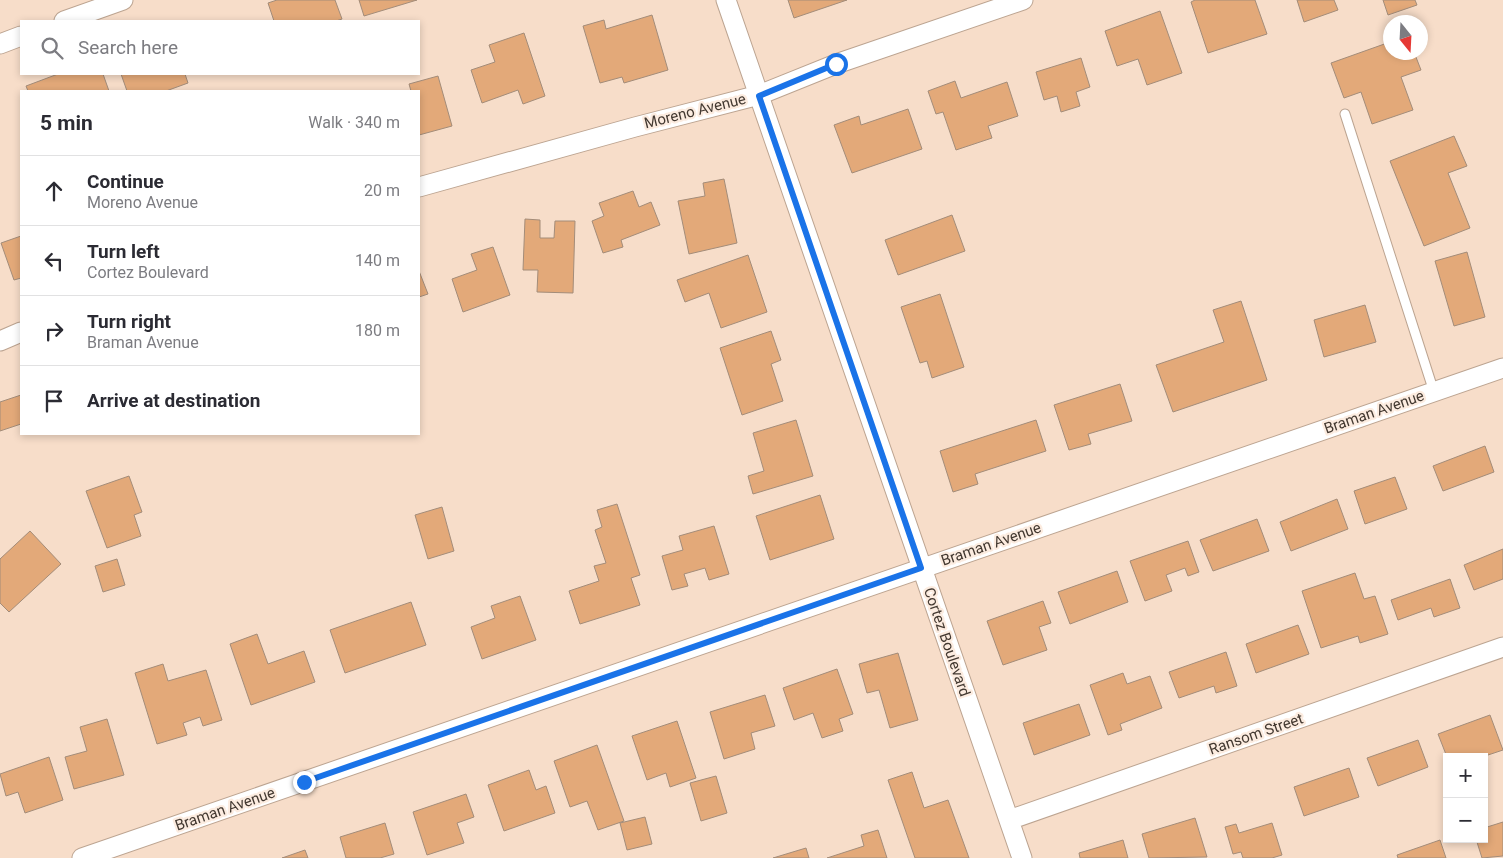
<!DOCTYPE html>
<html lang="en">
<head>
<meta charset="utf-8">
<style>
	body { margin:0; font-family:Roboto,sans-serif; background:#f7f7f7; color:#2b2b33 }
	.controls { position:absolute; right:15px; bottom:15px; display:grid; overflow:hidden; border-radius:0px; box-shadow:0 2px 8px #0003 }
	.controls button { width:45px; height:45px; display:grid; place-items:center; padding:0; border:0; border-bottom:1px solid #e1e1e2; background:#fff; color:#2b2b33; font:25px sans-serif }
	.compass { position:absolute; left:1383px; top:15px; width:45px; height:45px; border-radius:50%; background:#fff; box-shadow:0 2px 8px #0003; rotate:162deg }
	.stop { position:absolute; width:15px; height:15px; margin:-11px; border:4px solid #1a73e8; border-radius:50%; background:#fff }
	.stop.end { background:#1a73e8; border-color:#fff; box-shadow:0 1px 5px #0008 }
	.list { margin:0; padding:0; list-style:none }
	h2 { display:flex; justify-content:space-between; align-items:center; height:65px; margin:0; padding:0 20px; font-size:21px }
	h2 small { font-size:16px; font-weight:400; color:#7c7c81 }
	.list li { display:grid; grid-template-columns:32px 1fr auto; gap:15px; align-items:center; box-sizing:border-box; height:70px; padding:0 20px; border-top:1px solid #e1e1e2 }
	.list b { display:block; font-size:19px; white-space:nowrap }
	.list p { margin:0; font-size:16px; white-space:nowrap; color:#7c7c81 }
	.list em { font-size:16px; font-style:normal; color:#7c7c81 }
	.icon { flex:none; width:28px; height:28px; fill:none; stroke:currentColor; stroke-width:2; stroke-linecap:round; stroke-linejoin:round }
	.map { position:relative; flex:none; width:1503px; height:858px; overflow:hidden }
	.search { position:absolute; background:#fff; box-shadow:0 2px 8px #0003; left:20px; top:20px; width:400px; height:55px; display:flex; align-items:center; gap:12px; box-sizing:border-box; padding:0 18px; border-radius:0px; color:#7c7c81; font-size:19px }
	.panel { position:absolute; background:#fff; box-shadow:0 2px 8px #0003; left:20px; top:90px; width:400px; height:345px; border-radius:0px }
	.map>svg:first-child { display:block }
</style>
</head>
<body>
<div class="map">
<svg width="1503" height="858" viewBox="0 0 1503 858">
	<rect width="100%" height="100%" fill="#f7ddc9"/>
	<path fill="#e3a979" stroke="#a38c79" d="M277,0H335L342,19L336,21H274L268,3Z
		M359,0H417L364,16Z
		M788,0H847L794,18Z
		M1195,0H1255L1267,34L1208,53L1191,2Z
		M1297,0H1334L1338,10L1304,22Z
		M1383,0H1415L1417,5L1388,15Z
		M1160,11L1182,73L1147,85L1138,59L1117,66L1105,31Z
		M652,15L668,70L624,83L622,77L600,83L583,26L604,20L606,29Z
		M524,33L545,96L523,104L518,90L482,103L471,70L495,62L489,45Z
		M1390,42V52H1414L1421,70L1401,77L1413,110L1372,124L1361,92L1344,98L1331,63Z
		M1081,58L1090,87L1076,92L1080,106L1061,112L1057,96L1044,100L1036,72Z
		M58,74H103L109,91H28L26,86Z
		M121,74H185L188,83L166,91H127Z
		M438,76L452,126L419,135V91H411L409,84Z
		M955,81L961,98L1007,82L1018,116L988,126L992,138L956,150L943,112L936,114L928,91Z
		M908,109L922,149L852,173L834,125L859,116L861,125Z
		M1454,136L1467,166L1448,173L1470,228L1424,246L1390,161Z
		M724,179L737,243L689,254L678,201L705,196L703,183Z
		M633,191L639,207L651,202L660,225L621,240L623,247L603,253L592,221L604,216L599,203Z
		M952,215L965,251L898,275L885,240Z
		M525,219L540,220V238H554L555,221H575L573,293L537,292L538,270H523Z
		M21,236V278L14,280L1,243Z
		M493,247L510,295L463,312L452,279L477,270L471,254Z
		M1467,252L1485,317L1454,326L1435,261Z
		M748,255L767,312L721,328L709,293L685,302L677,280Z
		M419,271L428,294L419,297Z
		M940,294L964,367L932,378L927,361L920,363L901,307Z
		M1241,301L1267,380L1173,412L1156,365L1224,342L1213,310Z
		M1365,305L1376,342L1324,357L1314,320Z
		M771,331L781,360L771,364L783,401L742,415L720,348Z
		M1120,384L1132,421L1088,434L1091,444L1069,450L1054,405Z
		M21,395V424L0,431V402Z
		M796,420L813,476L753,494L748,476L764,471L753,433Z
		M1036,420L1046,451L975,474L978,484L953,492L940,451Z
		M1485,446L1494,472L1443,491L1433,466Z
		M129,476L142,512L134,515L141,536L107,548L86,491Z
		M1395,477L1407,509L1365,524L1354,491Z
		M820,495L834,539L770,560L756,516Z
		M1337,499L1348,529L1291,551L1280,522Z
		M617,504L640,575L631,578L640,605L580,624L569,591L599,581L594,566L606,563L595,530L602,527L597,510Z
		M442,507L454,551L428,559L415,515Z
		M1257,519L1269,551L1213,571L1200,540Z
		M714,526L729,574L709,580L705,568L684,574L688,586L672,590L662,556L683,550L679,536Z
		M30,531L61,564L9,612L0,603V559Z
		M1188,541L1199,572L1188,576L1185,568L1166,575L1172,591L1145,601L1130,561Z
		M1503,549V579L1474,590L1464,565Z
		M117,559L125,585L103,592L95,566Z
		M1117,571L1128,602L1070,624L1058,592Z
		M1355,573L1364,599L1375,596L1388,634L1360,643L1358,636L1321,648L1302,591Z
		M1450,579L1460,608L1434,617L1431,608L1398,620L1391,600Z
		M520,596L536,640L482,659L471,627L495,618L491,606Z
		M1043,601L1051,623L1039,627L1047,650L1003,665L987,621Z
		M411,602L426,645L345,673L330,630Z
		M1298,625L1309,654L1256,673L1246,644Z
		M257,634L268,664L304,651L315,682L251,705L230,644Z
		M1226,652L1237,686L1216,693L1214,686L1179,698L1169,672Z
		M898,653L918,720L890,728L879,690L867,693L859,664Z
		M163,664L168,681L206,670L222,720L203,726L200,717L183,723L187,735L157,744L135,673Z
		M837,669L853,714L839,719L843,731L822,738L813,713L794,720L783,688Z
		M1123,673L1127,684L1150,676L1162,708L1120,724L1122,730L1108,735L1090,685Z
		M765,695L775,726L751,733L755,749L724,759L710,712Z
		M1079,704L1090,735L1034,755L1023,723Z
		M1490,715L1503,750L1482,757H1447L1438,734Z
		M107,719L124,775L74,789L65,757L87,751L80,727Z
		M677,721L696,778L670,787L666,773L647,780L632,736Z
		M1418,740L1428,767L1378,786L1367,758Z
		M597,745L624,821L598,830L587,801L570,807L554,761Z
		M49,757L63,800L25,813L18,792L6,796L0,774Z
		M1349,768L1359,797L1304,816L1294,787Z
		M529,770L536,790L546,786L555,813L504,831L488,785Z
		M912,772L924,808L948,800L969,858H915L888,780Z
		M716,776L727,813L701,821L690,783Z
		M466,794L474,817L457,823L464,843L427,855L413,812Z
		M645,817L652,844L627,850L620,823Z
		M1195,818L1207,857L1149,858L1142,834Z
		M1503,822V856L1482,858L1476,839H1484V828Z
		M385,823L394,854L380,858H346L340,837Z
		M1272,823L1282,855L1272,858H1243L1241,852L1233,854L1225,827L1236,824L1239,833Z
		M878,830L887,858H827L864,846L861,835Z
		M1123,840L1128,858H1080L1079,853Z
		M1440,840L1446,858H1398L1397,855Z
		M806,848L809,858H773Z
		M305,850L308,858H282Z"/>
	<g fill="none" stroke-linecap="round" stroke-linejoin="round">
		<g stroke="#bca491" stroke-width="11">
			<path id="service" d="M1345,114L1434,392"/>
		</g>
		<g stroke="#bca491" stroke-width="21">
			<path id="minor" d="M726,0L1022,858
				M64,21L123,0
				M0,44L21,36
				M419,187L635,127L759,95L836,64L1023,0
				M0,341L21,332
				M1009,820L1503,647
				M82,858L1503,368"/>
		</g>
		<use href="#service" stroke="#fff" stroke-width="9"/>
		<use href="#minor" stroke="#fff" stroke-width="19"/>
	</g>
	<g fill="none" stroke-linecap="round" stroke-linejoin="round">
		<path stroke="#1a73e8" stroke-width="6" d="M304,782L921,568L759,96L836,64"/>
	</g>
	<g text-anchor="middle" stroke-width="4.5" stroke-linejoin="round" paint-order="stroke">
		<g font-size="15" fill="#423830" stroke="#fcece0">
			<text transform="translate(695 111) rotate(-14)" y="5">Moreno Avenue</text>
			<text transform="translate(1374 412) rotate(-19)" y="5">Braman Avenue</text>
			<text transform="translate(991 544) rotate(-19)" y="5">Braman Avenue</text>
			<text transform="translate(947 642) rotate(71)" y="5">Cortez Boulevard</text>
			<text transform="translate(1256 734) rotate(-19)" y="5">Ransom Street</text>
			<text transform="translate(225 809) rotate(-19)" y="5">Braman Avenue</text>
		</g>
	</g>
</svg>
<div class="controls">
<button>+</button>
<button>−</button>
</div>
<svg class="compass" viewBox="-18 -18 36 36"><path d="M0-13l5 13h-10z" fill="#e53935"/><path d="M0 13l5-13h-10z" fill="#7c7c81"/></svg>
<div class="stop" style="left:836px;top:64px"></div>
<div class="stop end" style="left:304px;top:782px"></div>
<div class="search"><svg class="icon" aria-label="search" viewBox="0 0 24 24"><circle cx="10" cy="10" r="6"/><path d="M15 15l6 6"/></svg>Search here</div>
<section class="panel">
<h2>5 min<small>Walk · 340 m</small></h2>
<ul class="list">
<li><svg class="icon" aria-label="ahead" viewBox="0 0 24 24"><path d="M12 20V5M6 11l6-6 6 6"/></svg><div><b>Continue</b><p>Moreno Avenue</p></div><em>20 m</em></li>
<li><svg class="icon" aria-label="left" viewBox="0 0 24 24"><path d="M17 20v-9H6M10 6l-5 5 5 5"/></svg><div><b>Turn left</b><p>Cortez Boulevard</p></div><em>140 m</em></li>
<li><svg class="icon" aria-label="right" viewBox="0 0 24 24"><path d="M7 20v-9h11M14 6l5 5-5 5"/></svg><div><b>Turn right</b><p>Braman Avenue</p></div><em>180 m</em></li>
<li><svg class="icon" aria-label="arrive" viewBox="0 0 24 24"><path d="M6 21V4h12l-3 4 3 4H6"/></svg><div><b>Arrive at destination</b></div></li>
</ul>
</section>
</div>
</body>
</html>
